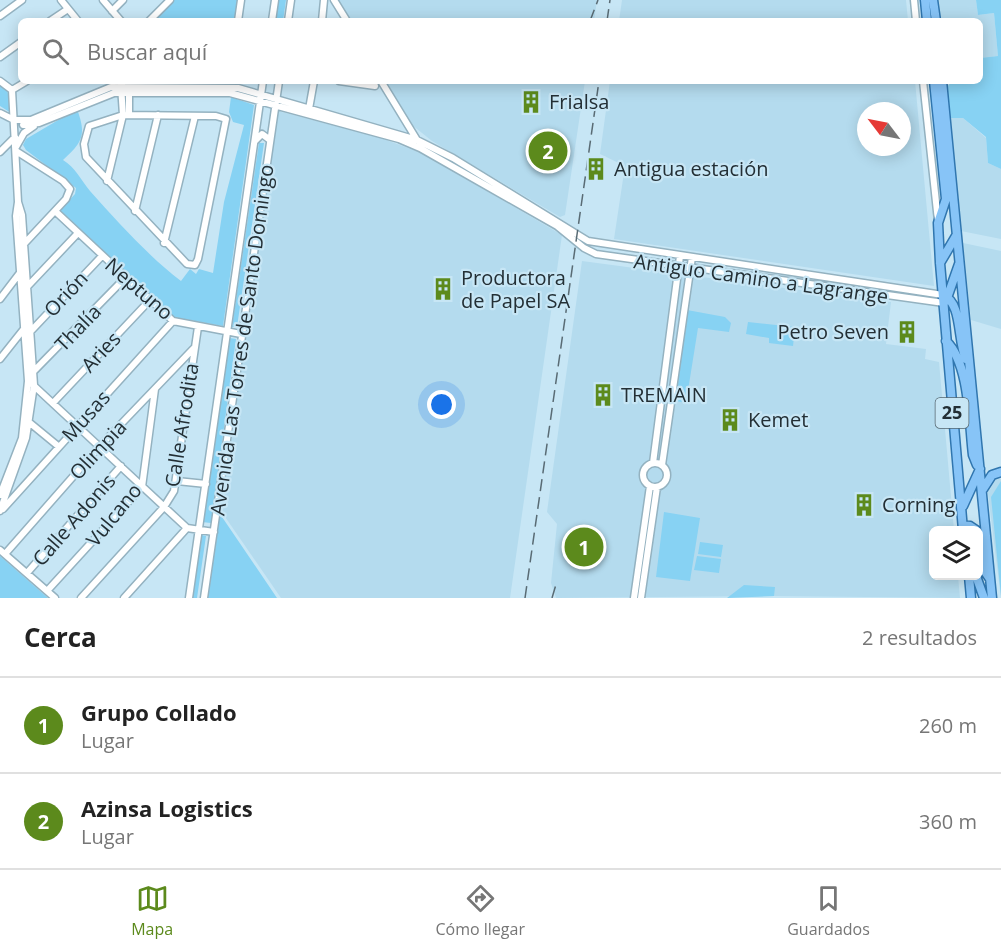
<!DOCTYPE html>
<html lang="es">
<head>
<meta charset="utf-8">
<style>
	body { margin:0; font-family:"Open Sans",sans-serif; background:#f2f2f2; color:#222 }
	.controls { position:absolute; right:18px; bottom:18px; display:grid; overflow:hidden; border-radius:9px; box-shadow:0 3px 15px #0003 }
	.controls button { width:54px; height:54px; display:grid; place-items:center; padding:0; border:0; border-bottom:2px solid #e0e0e0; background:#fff; color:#222; font:30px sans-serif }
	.compass { position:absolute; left:857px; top:102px; width:54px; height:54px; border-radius:50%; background:#fff; box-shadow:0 3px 15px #0003; rotate:302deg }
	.you { position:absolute; left:442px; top:405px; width:21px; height:21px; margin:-15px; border:4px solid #fff; border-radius:50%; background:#1a73e8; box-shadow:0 0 0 9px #1a73e833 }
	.badge { display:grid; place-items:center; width:39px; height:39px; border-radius:50%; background:#5c8a1c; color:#fff; font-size:20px; font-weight:700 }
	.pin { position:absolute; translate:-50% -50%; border:3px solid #fff; box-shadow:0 2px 6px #0006 }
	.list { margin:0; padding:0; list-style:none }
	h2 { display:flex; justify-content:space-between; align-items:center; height:78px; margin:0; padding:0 24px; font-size:26px }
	h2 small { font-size:20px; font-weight:400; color:#767676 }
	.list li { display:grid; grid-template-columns:39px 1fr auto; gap:18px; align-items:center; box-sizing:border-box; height:96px; padding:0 24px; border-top:2px solid #e0e0e0 }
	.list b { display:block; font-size:22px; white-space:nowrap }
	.list p { margin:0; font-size:20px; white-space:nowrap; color:#767676 }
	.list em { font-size:20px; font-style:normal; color:#767676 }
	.icon { flex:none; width:33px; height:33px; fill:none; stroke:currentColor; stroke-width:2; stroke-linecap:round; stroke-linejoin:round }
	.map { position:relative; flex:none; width:1001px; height:598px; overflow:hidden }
	.search { position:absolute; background:#fff; box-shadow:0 3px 15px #0003; left:18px; right:18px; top:18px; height:66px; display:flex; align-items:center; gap:15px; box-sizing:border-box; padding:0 21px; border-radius:9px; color:#767676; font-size:22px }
	.sheet { height:270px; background:#fff }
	nav { display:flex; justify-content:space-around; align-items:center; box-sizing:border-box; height:84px; border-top:2px solid #e0e0e0; background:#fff; font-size:16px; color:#767676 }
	nav a { display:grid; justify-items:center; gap:3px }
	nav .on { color:#5c8a1c }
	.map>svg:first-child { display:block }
</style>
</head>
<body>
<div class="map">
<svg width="1001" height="598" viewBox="0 0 1001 598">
	<rect width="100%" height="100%" fill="#c7e6f5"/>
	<path fill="#b4dbee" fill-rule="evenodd" d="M337,0H597L594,21H350Z
		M622,0H906L908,21H619Z
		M937,0H976L978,15L994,13L998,56L980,58V21H940Z
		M386,81H585L565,215L560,217L432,141L412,125Z
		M610,81H915L934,286L614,239L625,166L600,154ZM866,111H902V147H866Z
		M278,111L381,138L424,154L562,235L510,598H281L221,511Z
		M950,118H963L986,138L988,163L1001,169V239L961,231Z
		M963,243L1001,251V329L971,320Z
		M582,261L891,302L886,344L926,349L925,359L939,362L954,530H934V576H958L960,598L774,596L556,598L551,583L557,524L547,512Z
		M994,477L1001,479V598L987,486Z"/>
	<path fill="#87d2f3" d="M171,0H237L235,21H151Z
		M278,0H286L283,21H275Z
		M976,0H1001V169L988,163L986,137L963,118H950L947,87L952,81H980V58L998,56L994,13L978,15Z
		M0,84L7,88L11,113L0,106Z
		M231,97L254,105L223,326L173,317L60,210L75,194L76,188L26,150L23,145L26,139L77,109C87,136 82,142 63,160C75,167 81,180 90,191C118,222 148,256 181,281L190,269L196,274L199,269L213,273L224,202L244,125L233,122L229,112Z
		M259,143H264L237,327H232Z
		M687,310L725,317L731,323L729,332L698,328L686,403L676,401Z
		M748,322L795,327L793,346L769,343V338L746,334Z
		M230,338L236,339L211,523L202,522Z
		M1001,481V596L991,497Z
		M664,512L700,518L690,581L656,577Z
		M220,514L277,598H208Z
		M202,535L206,536L197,598H192Z
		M700,542L723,545L721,557L698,554Z
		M0,556L48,598H0Z
		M697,556L721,559L719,573L694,570Z
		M744,585L775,587L774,596L727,598Z"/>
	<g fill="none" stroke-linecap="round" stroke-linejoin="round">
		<g stroke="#94b2c0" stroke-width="9">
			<path id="minor" d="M61,0L78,21
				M103,0L121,21
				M334,0L347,21
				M914,0L916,21
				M112,11L123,0
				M0,16L22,0
				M50,21L68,9
				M149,21L170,0
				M238,21L241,0
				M272,21L275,0
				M288,21L291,0
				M322,21L324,0
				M0,57L21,42
				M0,81L12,90L18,202L16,216L28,381L22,438L0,495
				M339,81L375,86
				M381,81L417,140
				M923,81L938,221
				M129,89V115
				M12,90L27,81
				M309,109L314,81
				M0,113L14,120H31L111,87L238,88L417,140L453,158L588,241L943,295
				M123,115L216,116L226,119L198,259L195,265L187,264L86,157L84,144L89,126Z
				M23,125L39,123L114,93H230L399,139L420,148L557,226L584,248L596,254L944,303
				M255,141L262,134L270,140
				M16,147L24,133L34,126
				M16,151L63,181L70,189L66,199L24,244
				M0,152L15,137
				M107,181L123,115L121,86L123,81
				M55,211L173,321L241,334
				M135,211L158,115
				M164,243L195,116
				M28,286L78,233
				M0,299L19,274
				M31,331L102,256
				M0,359L23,330
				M31,374L125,278
				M32,384L187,528
				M53,403L150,300
				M30,423L58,446
				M653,463L680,256
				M643 475a12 12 0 1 1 24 0a12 12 0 1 1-24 0Z
				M662,465L692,257
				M177,481L206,484
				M3,509L173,321
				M0,511L26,438L34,385L22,215L18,202
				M187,528L214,532
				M0,550L55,598
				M5,554L99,447L193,349
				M27,573L121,466
				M47,591L142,487L155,389
				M81,598L164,507L174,491L198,327
				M124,598L187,528
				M189,598L263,81
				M204,598L279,81
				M634,598L650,486
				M641,598L657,487"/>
		</g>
		<g stroke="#3076af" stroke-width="11">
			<path id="major" d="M925,0L927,21
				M933,0L936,21
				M934,81L946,199L938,223L940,263L963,530
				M942,81L992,598
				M940,263L956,236
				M943,295C963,304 957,340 966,359
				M946,301L959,264
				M946,341C970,364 969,423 973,455L977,465
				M983,489L992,475L1001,472
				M963,506L980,469
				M963,525L970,526L976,530
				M978,538L982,567L990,579
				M969,576L971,598
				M976,576L984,598"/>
		</g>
		<use href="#minor" stroke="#fff" stroke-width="6"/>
		<use href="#major" stroke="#87c4f7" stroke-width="8"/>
		<path stroke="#596b74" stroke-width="1.5" stroke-dasharray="12 6" stroke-linecap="butt" d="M590,21L598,0
			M607,21L610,0
			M584,83V81
			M525,598L599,81
			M552,598L557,581"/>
	</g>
	<defs>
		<g id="building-bare" transform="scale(1.8)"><path d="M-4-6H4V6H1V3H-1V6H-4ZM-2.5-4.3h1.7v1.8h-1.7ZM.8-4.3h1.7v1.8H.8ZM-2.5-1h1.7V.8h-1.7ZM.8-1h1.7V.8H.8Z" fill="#5c8a1c" stroke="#c7e6f5" stroke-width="2.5" paint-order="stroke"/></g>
	</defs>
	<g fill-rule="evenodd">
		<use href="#building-bare" x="531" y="102"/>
		<use href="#building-bare" x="596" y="169"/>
		<use href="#building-bare" x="443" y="289"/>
		<use href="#building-bare" x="907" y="332"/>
		<use href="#building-bare" x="603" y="395"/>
		<use href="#building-bare" x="730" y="420"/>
		<use href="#building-bare" x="864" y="505"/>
	</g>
	<g text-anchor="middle" stroke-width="4.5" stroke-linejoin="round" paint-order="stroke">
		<rect fill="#c7e6f5" stroke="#54666f" stroke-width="1.5" x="935.5" y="398" width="33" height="30" rx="4.5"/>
		<g font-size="18" font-weight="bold" fill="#232f35">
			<text x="952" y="419">25</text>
		</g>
		<g font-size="20" fill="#232f35" stroke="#c7e6f5" text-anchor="start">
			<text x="549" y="109">Frialsa</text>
			<text x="614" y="176">Antigua estación</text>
			<text x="461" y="285">Productora<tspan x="461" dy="23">de Papel SA</tspan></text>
			<text x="889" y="339" text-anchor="end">Petro Seven</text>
			<text x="621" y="402">TREMAIN</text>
			<text x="748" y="427">Kemet</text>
			<text x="882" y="512">Corning</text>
		</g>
		<g font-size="20" fill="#232f35" stroke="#c7e6f5">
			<text transform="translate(761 279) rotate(8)" y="7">Antiguo Camino a Lagrange</text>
			<text transform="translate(139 289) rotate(41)" y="7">Neptuno</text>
			<text transform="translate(66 294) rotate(-47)" y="7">Orión</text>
			<text transform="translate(78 328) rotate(-46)" y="7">Thalía</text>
			<text transform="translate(242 340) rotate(-82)" y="7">Avenida Las Torres de Santo Domingo</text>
			<text transform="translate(101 352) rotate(-47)" y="7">Aries</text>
			<text transform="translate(86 416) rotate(-48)" y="7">Musas</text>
			<text transform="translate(182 425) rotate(-81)" y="7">Calle Afrodita</text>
			<text transform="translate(98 450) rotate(-47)" y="7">Olimpia</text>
			<text transform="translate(114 515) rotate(-51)" y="7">Vulcano</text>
			<text transform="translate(74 520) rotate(-49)" y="7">Calle Adonis</text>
		</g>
	</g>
</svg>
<div class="controls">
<button><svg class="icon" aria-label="layers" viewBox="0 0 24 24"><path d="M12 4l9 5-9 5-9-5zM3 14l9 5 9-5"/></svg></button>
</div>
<svg class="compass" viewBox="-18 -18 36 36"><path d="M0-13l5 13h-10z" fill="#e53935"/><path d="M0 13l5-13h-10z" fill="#767676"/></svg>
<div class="you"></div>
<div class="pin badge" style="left:584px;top:547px">1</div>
<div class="pin badge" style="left:548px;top:151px">2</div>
<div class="search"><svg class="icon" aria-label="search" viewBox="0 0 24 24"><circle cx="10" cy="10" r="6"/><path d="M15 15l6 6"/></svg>Buscar aquí</div>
</div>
<section class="sheet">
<h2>Cerca<small>2 resultados</small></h2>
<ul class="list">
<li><span class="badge">1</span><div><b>Grupo Collado</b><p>Lugar</p></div><em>260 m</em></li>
<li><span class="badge">2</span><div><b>Azinsa Logistics</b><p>Lugar</p></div><em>360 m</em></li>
</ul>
</section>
<nav>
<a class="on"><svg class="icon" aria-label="map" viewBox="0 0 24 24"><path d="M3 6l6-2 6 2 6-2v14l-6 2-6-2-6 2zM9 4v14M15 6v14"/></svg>Mapa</a>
<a><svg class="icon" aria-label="directions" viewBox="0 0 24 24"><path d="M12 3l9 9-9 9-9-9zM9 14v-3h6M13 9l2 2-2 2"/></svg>Cómo llegar</a>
<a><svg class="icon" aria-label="saved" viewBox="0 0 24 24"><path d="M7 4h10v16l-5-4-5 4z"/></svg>Guardados</a>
</nav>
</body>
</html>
